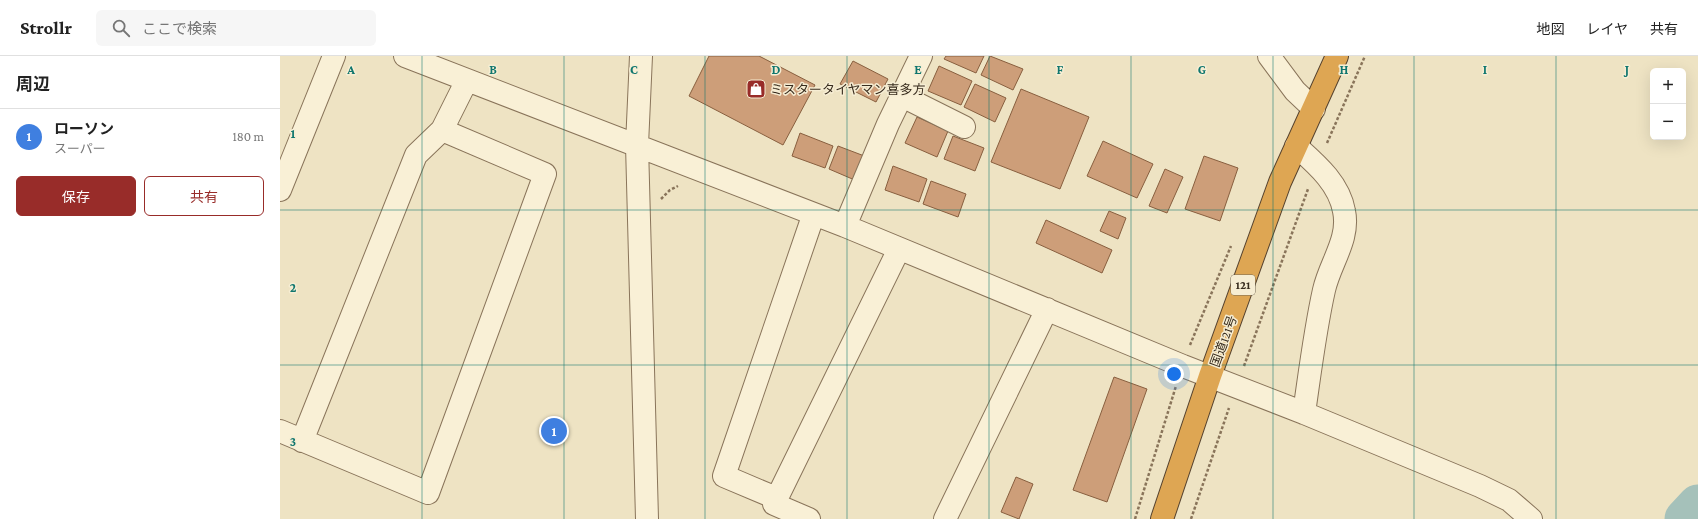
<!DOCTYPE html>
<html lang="ja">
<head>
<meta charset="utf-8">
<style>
	body { margin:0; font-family:"Crimson Pro","Noto Sans JP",serif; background:#f6f6f6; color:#222 }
	.controls { position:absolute; right:12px; top:12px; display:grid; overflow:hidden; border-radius:6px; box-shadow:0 4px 16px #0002 }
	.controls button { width:36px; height:36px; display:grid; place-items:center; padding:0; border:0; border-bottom:1px solid #e0e0e0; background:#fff; color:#222; font:20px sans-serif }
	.you { position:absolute; left:894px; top:318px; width:14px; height:14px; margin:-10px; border:3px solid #fff; border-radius:50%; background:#1a73e8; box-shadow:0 0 0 6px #1a73e833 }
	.badge { display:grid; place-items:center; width:26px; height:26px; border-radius:50%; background:#982c29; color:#fff; font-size:13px; font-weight:700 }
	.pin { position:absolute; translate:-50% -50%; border:2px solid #fff; box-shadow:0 1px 4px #0006 }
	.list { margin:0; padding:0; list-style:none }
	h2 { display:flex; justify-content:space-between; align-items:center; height:52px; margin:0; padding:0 16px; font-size:17px }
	h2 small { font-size:13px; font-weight:400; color:#767676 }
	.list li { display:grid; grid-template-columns:26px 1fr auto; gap:12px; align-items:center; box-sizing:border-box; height:56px; padding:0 16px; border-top:1px solid #e0e0e0 }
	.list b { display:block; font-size:15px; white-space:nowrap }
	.list p { margin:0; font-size:13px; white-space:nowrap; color:#767676 }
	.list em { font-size:13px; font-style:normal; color:#767676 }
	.actions { display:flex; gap:8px; padding:12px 16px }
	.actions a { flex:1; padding:9px 0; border:1px solid #982c29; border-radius:6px; text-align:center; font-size:14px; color:#982c29 }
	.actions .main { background:#982c29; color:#fff }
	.icon { flex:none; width:22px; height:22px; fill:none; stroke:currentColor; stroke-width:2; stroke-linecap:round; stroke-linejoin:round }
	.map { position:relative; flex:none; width:1418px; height:463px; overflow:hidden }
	header { display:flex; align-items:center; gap:24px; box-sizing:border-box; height:56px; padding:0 20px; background:#fff; border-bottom:1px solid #e0e0e0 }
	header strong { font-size:19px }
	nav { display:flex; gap:22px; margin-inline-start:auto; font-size:14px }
	.search { width:280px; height:36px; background:#f6f6f6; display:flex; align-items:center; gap:10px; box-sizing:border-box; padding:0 14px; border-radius:6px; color:#767676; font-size:15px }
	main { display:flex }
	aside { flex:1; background:#fff }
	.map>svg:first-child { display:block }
</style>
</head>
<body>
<header>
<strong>Strollr</strong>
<div class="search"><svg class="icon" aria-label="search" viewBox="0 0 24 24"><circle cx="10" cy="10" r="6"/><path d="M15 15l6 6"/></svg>ここで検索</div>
<nav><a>地図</a><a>レイヤ</a><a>共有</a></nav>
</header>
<main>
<aside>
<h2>周辺<small></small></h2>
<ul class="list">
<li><span class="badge" style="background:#3f7fe0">1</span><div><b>ローソン</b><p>スーパー</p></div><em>180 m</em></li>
</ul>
<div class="actions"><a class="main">保存</a><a>共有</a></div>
</aside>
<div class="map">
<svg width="1418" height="463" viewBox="0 0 1418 463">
	<rect width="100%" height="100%" fill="#eee3c3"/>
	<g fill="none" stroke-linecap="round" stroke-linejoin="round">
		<path stroke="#a5c1ba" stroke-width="41" d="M1405,463L1418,449"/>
	</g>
	<path fill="#cd9e79" stroke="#885f3f" d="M429,0H479L535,29L503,89L409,40Z
		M666,0H704L696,17L664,3Z
		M710,0L743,13L733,34L701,19Z
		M573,5L608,23L596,46L560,28Z
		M659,10L692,25L681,49L648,35Z
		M695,28L726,42L715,66L684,51Z
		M741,33L809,61L780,133L711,106Z
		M637,61L668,75L657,101L625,87Z
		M520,77L553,90L545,112L512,100Z
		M673,80L704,92L695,115L664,103Z
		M823,85L873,108L857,142L807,120Z
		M558,90L587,101L577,125L549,113Z
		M924,100L958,112L940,165L905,153Z
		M613,110L647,123L639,146L605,134Z
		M885,113L903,121L887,157L869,150Z
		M651,125L686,138L678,161L643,148Z
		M829,155L846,162L838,183L820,175Z
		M766,164L832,194L822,217L756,187Z
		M834,321L867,333L827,446L793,434Z
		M736,421L753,428L739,463L721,456Z"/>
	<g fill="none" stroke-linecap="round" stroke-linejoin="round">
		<g stroke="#89745a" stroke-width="24">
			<path id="minor" d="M125,0L565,170L903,310L1024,357L1200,430L1229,444L1251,463
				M361,0L357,89L367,463
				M989,0L1015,35L1034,53
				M622,40L684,71
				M1016,90C1036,108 1059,127 1064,155C1070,183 1050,207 1044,234C1035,274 1030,316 1024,357
				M0,134L54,0
				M565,170L608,68L641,0
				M0,375L148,437L265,118L162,74
				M22,385L136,99L162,74L187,24
				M496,442L444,420L531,166
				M529,463L494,448L619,193
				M665,463L767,253"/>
		</g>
		<g stroke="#56422e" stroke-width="24">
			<path id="highway" d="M882,463L930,320L1000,126L1057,0"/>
		</g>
		<path stroke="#89745a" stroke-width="2.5" stroke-dasharray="3 2" stroke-linecap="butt" d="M1047,87L1085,0
			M381,143L390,134L398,130
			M910,289L951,190
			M964,310L1028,133
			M855,463L896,330
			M911,463L949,352"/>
		<use href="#minor" stroke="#f9f0d6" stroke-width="22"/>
		<use href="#highway" stroke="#dea653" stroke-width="22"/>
	</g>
	<path fill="none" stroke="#0f766e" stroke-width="1" stroke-opacity="0.55" d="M142,0V463M284,0V463M425,0V463M567,0V463M709,0V463M851,0V463M993,0V463M1134,0V463M1276,0V463M0,154H1418M0,309H1418"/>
	<defs>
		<g id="shop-square" transform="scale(1)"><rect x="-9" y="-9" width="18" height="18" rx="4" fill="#982c29" stroke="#f6edd3"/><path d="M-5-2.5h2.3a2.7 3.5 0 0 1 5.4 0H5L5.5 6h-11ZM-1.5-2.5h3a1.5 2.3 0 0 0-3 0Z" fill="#fff"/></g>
	</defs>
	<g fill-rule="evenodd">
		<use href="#shop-square" x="476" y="33"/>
	</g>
	<g text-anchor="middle" stroke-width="3" stroke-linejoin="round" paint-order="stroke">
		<rect fill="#f6edd3" stroke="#716654" stroke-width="1" x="951" y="219" width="24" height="20" rx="3"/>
		<g font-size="12" font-weight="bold" fill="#382c1e">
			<text x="963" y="233">121</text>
		</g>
		<g font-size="13" fill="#382c1e" stroke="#f6edd3" text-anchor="start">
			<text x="490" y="38">ミスタータイヤマン喜多方</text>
		</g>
		<g font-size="13" fill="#382c1e" stroke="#f6edd3">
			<text transform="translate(943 285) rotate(-70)" y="5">国道121号</text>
		</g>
	</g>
	<g font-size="13" text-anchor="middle" font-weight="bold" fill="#0f766e" stroke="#f6edd3" stroke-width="3" stroke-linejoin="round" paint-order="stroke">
		<text x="71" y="18">A</text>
		<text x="213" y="18">B</text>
		<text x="354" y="18">C</text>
		<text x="496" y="18">D</text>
		<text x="638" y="18">E</text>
		<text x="780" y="18">F</text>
		<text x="922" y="18">G</text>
		<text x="1064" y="18">H</text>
		<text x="1205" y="18">I</text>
		<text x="1347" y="18">J</text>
		<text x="13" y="82">1</text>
		<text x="13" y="236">2</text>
		<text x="13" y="390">3</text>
	</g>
</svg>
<div class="controls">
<button>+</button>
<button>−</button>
</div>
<div class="you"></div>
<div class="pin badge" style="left:274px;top:375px;background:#3f7fe0">1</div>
</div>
</main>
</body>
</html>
